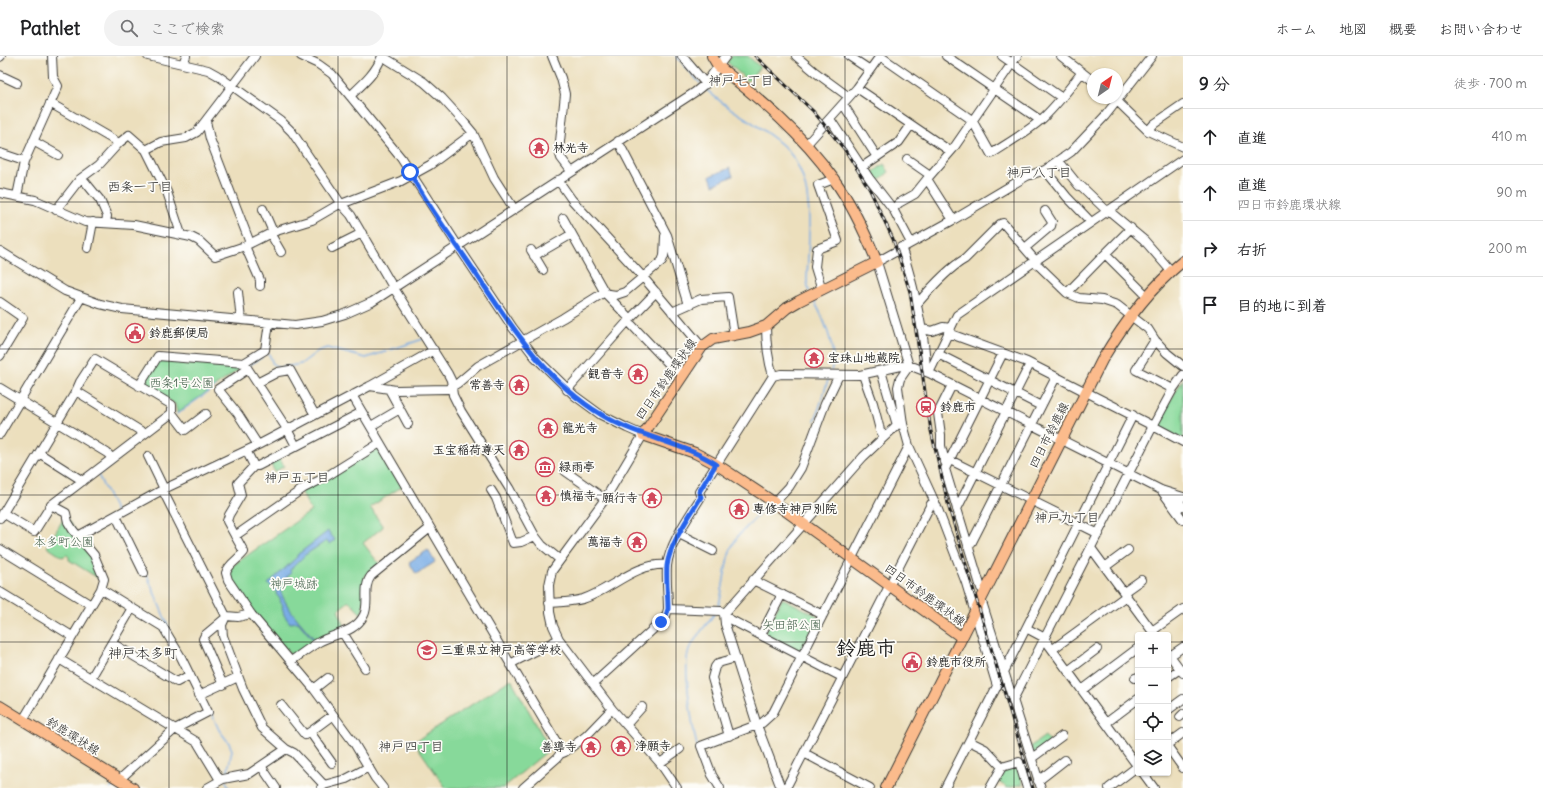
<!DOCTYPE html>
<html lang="ja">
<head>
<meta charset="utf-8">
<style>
	body { margin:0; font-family:Delius,"Klee One",sans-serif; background:#f2f2f2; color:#202124 }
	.controls { position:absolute; right:12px; bottom:12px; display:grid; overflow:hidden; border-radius:4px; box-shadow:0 1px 3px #0004 }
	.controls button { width:36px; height:36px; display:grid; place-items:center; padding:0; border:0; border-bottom:1px solid #e0e0e0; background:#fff; color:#202124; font:20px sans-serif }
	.compass { position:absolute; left:1087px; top:12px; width:36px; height:36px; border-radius:50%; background:#fff; box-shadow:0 1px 3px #0004; rotate:35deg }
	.stop { position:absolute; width:12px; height:12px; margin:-9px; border:3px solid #2563eb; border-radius:50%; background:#fff }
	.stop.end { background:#2563eb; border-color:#fff; box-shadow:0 1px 4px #0008 }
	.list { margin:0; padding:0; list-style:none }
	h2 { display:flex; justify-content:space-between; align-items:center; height:52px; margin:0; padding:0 16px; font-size:17px }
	h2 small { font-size:13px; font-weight:400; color:#757577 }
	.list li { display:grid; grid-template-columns:26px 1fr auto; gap:12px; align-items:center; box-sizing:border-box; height:56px; padding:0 16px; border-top:1px solid #e0e0e0 }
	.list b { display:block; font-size:15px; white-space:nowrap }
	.list p { margin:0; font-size:13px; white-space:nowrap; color:#757577 }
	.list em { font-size:13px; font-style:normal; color:#757577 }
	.icon { flex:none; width:22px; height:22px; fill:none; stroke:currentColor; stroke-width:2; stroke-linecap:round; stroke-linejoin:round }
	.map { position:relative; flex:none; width:1183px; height:732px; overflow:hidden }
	header { display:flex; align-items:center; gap:24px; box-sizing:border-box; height:56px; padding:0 20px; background:#fff; border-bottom:1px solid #e0e0e0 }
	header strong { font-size:19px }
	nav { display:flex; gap:22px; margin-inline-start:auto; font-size:14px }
	.search { width:280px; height:36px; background:#f2f2f2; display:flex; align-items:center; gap:10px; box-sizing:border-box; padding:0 14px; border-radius:22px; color:#757577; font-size:15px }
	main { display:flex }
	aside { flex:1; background:#fff }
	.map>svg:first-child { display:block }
</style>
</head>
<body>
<header>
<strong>Pathlet</strong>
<div class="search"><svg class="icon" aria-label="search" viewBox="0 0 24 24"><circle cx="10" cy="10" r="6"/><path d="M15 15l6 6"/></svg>ここで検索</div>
<nav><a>ホーム</a><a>地図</a><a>概要</a><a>お問い合わせ</a></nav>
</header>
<main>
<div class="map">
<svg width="1183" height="732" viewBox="0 0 1183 732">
	<rect width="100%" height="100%" fill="#fdfcf7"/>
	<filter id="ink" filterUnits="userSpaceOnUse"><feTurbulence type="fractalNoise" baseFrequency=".025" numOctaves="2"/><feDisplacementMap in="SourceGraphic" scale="8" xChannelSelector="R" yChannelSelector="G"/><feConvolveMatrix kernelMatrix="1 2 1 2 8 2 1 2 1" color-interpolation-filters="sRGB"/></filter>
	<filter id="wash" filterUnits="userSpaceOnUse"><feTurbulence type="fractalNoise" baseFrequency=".012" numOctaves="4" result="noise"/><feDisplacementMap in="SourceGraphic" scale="16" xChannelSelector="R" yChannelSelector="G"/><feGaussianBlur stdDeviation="0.9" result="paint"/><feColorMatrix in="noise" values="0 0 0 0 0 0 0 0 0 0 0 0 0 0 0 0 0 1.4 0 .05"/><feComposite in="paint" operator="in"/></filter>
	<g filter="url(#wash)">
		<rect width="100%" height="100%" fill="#ecdfbd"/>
		<path fill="#87d99a" stroke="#527a5b" d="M732,0H748L760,11L748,25L727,6Z
			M884,108L889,116L876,127L869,119Z
			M159,303L242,310L243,311L177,357L175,348L143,328Z
			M1183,323V384L1158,370L1157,367Z
			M377,391L381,392L403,430L370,451L383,471L363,487L380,509L365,520L363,553L361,558L349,545L338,554L346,573L293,601L253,557L230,523L229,512L311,455L301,435Z
			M279,402L284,410L275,416L270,407Z
			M65,460L88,492L99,520L98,522L69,504V501L67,499L62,501L47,491Z
			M782,543H784L818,560L802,595L799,596L766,579L765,576Z
			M511,623L550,693L503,732H446L414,686Z
			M1045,680L1050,686L1033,699L1031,690Z
			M1015,710L1018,711L1023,728L1008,732L997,725L1002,716Z"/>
		<path fill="#78ace5" stroke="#4a6480" d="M730,112L733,120L713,129L710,120Z
			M328,475L335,484L330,488L326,485L305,499L290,514L291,517C288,520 283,524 281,528C275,541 308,575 316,585L315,586L298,566L290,567L284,559L282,551L283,550L280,545L281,544L276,538L277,536L268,528L297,501V499Z
			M428,494L435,506L416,518L409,506Z"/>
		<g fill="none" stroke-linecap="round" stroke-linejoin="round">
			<path stroke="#78ace5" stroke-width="1.5" d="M676,0L700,27
				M704,31C721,49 744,60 763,74C772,81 782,87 789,96C817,130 808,184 807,225L809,235
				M812,242C823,259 838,295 831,315
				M267,298H269L273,308L279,312L301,308L318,295L327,292L366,302L423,283
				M248,310L262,301
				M177,358L215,331
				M815,365L829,321
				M116,456L98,419L117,404
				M147,519L170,575
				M718,551C726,528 723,501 738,480L769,448
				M211,656L219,674L229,687L232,694L227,719
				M703,707C694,690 682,611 689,594C695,581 706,570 714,558
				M226,725L229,732
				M111,732L113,730"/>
		</g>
	</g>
	<g filter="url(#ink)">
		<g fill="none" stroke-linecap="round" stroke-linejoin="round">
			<g stroke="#3b3934" stroke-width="10">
				<path id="minor" d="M148,0L208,14L217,19L281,65L292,76L341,148L351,159L390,226L448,318L451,324L453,339L461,355L509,432L535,480L542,489L559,503
					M301,0L318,8L332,18L401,102L458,190L513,272L535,301L575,340L601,359L627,372L643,379L605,443L552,515L549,529L550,556L553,570L559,583L612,653L660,707L677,732
					M382,0L424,26L442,42L463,65L473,77L494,122L514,153
					M552,0L561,22L565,38L559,95L561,102L571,115
					M682,0L706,28
					M796,0L815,16L849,41
					M849,0L870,14
					M880,0L972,64L991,98C1008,87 1027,76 1042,63C1057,49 1070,32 1082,16
					M946,0L1040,64
					M1002,0L1062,42
					M1061,0L1093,25
					M0,1L1,0
					M183,8L186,0
					M0,19L17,27
					M857,32L950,95
					M350,40C363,28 376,17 382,0
					M1115,43L1148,75L1183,91
					M50,47L119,87
					M843,48L877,101
					M830,63L869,122L893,153L911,187
					M206,65L210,83L250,187
					M1148,75L1154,68L1183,48
					M33,85L58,99
					M618,85L667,179L688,249
					M806,89L857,32L880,0
					M0,97L24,105
					M907,103L930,119
					M1059,105L1079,130H1081L1107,155
					M862,111L899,86L911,69
					M1045,114L1067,141L1091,166
					M82,122L100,144L107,160L106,167
					M558,124L572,144L643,221L702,291
					M0,137L35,144L85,166L134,169L191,181L199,185L215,200L245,190L273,176L312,164L336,150L401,125L430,109L473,77
					M17,140L24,106L58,30L53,21L52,0
					M263,153L273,176
					M893,153L899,147L915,138L927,123
					M56,154L80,123L99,109L119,87L129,79L146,94
					M1108,154L1144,184L1171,215
					M563,162L605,237L630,263
					M953,164L927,123L953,93L1017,0
					M1131,172L1105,198L1147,240
					M270,177L281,196
					M179,178L180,175L167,136L146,94L161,86L186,82L197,76L255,0
					M245,190L260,224V230
					M901,191C911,219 917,247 922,275C924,288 927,302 925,315
					M88,192L93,166
					M332,192L362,177
					M1025,192L1051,170L1052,166L1045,155
					M531,194L543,214
					M0,195L65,235L100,248L122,253L295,269L322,265L345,258L372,246L695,36L705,28L726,0
					M534,200L572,178
					M1034,205L1067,237L1079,242L1102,244L1117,249L1148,273L1155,284L1167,297L1183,310
					M822,234L815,211L817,193L838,185L818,129L834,123
					M238,236L241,264
					M1067,237L1105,198
					M0,246L23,262L0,300
					M917,248C929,234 950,211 965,203L1000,168L1003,167L1035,204
					M672,256L701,243L728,241L734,279
					M628,265L668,307L683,318
					M766,270C766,288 768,303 773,320
					M922,273L932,275L943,271L951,272
					M948,277L1027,306L1153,370L1183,386
					M1155,284L1136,314L1173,333
					M938,298L1041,350
					M246,310L287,373L296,390
					M248,313L218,333L238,358L258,389
					M881,315L897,369
					M929,317L957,259L1183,103
					M863,319L873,347L880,374L884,381
					M257,327L278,316L290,314L315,359
					M139,330L158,300L244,307L265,294L269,267
					M370,330L396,334L448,333L458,327L478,310L563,262L603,237L616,239L625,236L662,205L664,200L665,180L667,179
					M0,332L107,397L112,402
					M389,333L408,368
					M567,334L628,265L656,236
					M76,335L144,377
					M352,339L560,692V698L557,702L523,732
					M172,357L185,374L206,358
					M903,368L909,390L937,451L966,527L997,630L945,732
					M371,370L400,353
					M0,378L81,242
					M247,396L254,410L238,427L241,439L229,459L227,465L244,496C238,504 229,507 226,517L228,524L251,558L314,633L354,687L375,722L383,732
					M39,397L83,425
					M148,400L164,433
					M944,401L1099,478
					M945,406L941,390V379L938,357L952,329
					M254,410H258L362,356
					M565,415L605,443
					M491,434L496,442L513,487L521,486L535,480
					M1161,434L1183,464
					M163,435L226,560
					M1174,439L1183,451
					M774,447L789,431L801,412L825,348L839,319
					M957,453L1030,308
					M3,457L34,476L51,449
					M116,460L144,517
					M0,462L76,335L80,326L95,303L172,349V357L51,449L66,457L68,466L73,474L94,499L104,523L101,533L23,664
					M679,478L713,495
					M78,480L164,433L258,389L370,330L434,294
					M235,480L304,432L324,422L380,387
					M968,490L972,486L1056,321
					M1091,492L1155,579
					M0,493L91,549
					M1105,511L1128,494
					M753,524L823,559
					M101,533L163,571L181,601L208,656L175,673L119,724
					M985,535L981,532L945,413L1003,297
					M0,536L72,580
					M1124,536L1141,524
					M981,543L1041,732
					M549,547C561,546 572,546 583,543C611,534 636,506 667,509
					M668,553L721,555L729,563L842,621
					M226,560L222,569L223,580L243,633L262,672L286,693L294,697L324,729
					M226,560L238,561L251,558
					M1026,572L1043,581L1138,711
					M1152,575L1183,553
					M343,577L365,612
					M761,579L782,538
					M112,587L177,626L190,619
					M1053,593L1126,540
					M1168,597L1183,617
					M1170,600L1183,591
					M59,603L197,686L220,724
					M291,605C300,599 310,591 319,586C335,577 355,577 364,559C370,547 362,532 371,520L430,472
					M510,608L559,583
					M1068,615L1097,593
					M1004,616L1133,359
					M1168,621L1180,613
					M91,622L132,552
					M1135,622L1138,621
					M593,628L661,566L666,560L668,553C668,539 666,524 667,510C669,488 690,459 701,441L699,436L773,320L781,318L860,319L901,310L914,311L929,317L1161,434L1183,441
					M223,629L203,583L205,579L223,564
					M314,633L328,622
					M1082,634L1138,592
					M199,639L238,621
					M1013,644L1153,370L1173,333L1183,319
					M281,649L305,679L310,676
					M1168,654L1183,643
					M1180,661L1183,658
					M1106,667L1138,643
					M626,669L642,651
					M729,680L712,622L715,611L718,607L736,602
					M969,685L985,693L1002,711
					M1168,688L1183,677
					M1168,691L1183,712
					M804,697L870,732
					M560,698L565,696L586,680L612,653
					M1032,702L1062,680
					M332,707L310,676L333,659
					M660,707L680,693
					M261,710L276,732
					M1143,717L1154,732
					M1038,725L1065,704
					M207,732L223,723L249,718L286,693
					M321,732L324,729L346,723L369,711
					M720,732L712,719L701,690L762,667L773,657L909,390
					M781,732L757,669L725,568L724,558L863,401L897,369L903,368L898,331L900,323L909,310L877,206L953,164L1027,120L1045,114L1071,96L1105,60L1152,0
					M786,732L931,448L934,446
					M990,732L1002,711L1019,706L1027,732
					M1109,732L1138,710"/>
			</g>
			<g stroke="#3b3934" stroke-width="12">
				<path id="major" d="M712,0L718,10C759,42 803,79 833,122C852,148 865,176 877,206L799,245L787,252L766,270L749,276L713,283L702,291L643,379L695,397L716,408L769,443L961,581
					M0,650L133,732
					M886,732L1102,304C1124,267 1150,232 1183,205"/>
			</g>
			<use href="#minor" stroke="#fff" stroke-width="8"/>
			<use href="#major" stroke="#fbbb8c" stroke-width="10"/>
			<g stroke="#1c1c1c" stroke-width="3">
				<path id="rail" d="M755,0L813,55L845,94L870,134L893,183L910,236L931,375L949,452L1033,732"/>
			</g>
			<use href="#rail" stroke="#fdfcf7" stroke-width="1.5" stroke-dasharray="4.5" stroke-linecap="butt"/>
		</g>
	</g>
	<g fill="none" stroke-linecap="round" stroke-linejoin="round" filter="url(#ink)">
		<path stroke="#2563eb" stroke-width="5" d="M410,116C423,143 447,175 464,200C504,258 540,322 602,359C638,381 681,386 716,408L699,436L701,441C690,459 669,489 667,510C666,524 668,539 668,553L666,560L661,566"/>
	</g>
	<path fill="none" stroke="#1c1c1c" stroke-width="1" stroke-opacity="0.55" d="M169,0V732M338,0V732M507,0V732M676,0V732M845,0V732M1014,0V732M0,146H1183M0,293H1183M0,439H1183M0,586H1138M1168,586H1183"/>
	<defs>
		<g id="temple-ring" transform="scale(1)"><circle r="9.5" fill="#fdfcf7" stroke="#d1495b" stroke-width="1.5"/><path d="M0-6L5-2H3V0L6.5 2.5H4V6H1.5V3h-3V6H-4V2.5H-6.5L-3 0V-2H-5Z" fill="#d1495b"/></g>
		<g id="civic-ring" transform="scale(1)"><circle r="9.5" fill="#fdfcf7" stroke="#d1495b" stroke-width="1.5"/><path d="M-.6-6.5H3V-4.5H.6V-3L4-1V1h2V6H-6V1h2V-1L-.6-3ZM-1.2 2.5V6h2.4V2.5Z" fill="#d1495b"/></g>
		<g id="station-ring" transform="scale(1)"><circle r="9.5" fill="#fdfcf7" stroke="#d1495b" stroke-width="1.5"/><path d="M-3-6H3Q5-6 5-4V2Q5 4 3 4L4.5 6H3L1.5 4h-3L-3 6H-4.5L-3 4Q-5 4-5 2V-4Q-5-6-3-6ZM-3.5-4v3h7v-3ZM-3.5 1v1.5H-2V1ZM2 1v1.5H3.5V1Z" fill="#d1495b"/></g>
		<g id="museum-ring" transform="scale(1)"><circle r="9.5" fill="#fdfcf7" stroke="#d1495b" stroke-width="1.5"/><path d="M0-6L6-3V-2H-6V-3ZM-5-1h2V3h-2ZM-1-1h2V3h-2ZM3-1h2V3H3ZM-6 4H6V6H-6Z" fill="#d1495b"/></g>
		<g id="school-ring" transform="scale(1)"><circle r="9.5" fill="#fdfcf7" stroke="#d1495b" stroke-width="1.5"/><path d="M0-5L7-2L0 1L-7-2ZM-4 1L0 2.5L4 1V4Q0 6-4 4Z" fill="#d1495b"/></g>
	</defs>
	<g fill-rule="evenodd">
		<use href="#temple-ring" x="539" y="92"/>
		<use href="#civic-ring" x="135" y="277"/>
		<use href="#temple-ring" x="814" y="302"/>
		<use href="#temple-ring" x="638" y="318"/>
		<use href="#temple-ring" x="519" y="329"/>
		<use href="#station-ring" x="926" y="351"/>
		<use href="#temple-ring" x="548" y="372"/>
		<use href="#temple-ring" x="519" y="394"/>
		<use href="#museum-ring" x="545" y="411"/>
		<use href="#temple-ring" x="546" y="440"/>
		<use href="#temple-ring" x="652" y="442"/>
		<use href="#temple-ring" x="739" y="453"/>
		<use href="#temple-ring" x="637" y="486"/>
		<use href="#school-ring" x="427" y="594"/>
		<use href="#civic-ring" x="912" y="606"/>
		<use href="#temple-ring" x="621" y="690"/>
		<use href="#temple-ring" x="591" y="691"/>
	</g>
	<g text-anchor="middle" stroke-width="3.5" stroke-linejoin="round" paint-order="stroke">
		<g font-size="12" font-weight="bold" fill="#1c1c1c" stroke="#fdfcf7" text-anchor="start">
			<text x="553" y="96">林光寺</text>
			<text x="149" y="281">鈴鹿郵便局</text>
			<text x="828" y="306">宝珠山地蔵院</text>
			<text x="624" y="322" text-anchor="end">観音寺</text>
			<text x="505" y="333" text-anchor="end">常善寺</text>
			<text x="940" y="355">鈴鹿市</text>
			<text x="562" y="376">龍光寺</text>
			<text x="505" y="398" text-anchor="end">玉宝稲荷尊天</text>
			<text x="559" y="415">緑雨亭</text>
			<text x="560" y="444">慎福寺</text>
			<text x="638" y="446" text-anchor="end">願行寺</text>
			<text x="753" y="457">専修寺神戸別院</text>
			<text x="623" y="490" text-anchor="end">萬福寺</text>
			<text x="441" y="598">三重県立神戸高等学校</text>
			<text x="926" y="610">鈴鹿市役所</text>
			<text x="635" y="694">浄願寺</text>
			<text x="577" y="695" text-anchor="end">善導寺</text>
		</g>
		<g font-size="12" fill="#1c1c1c" stroke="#fdfcf7">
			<text transform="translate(666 323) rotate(-55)" y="4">四日市鈴鹿環状線</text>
			<text transform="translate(1049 379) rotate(-63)" y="4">四日市鈴鹿線</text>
			<text transform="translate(925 539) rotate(36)" y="4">四日市鈴鹿環状線</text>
			<text transform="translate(73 680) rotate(32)" y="4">鈴鹿環状線</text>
		</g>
		<g font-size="12" fill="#415e48" stroke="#fdfcf7">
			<text x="182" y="331">西条1号公園</text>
			<text x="64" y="490">本多町公園</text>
			<text x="294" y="532">神戸城跡</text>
			<text x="792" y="573">矢田部公園</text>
		</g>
		<g font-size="13" fill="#1c1c1c" stroke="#fdfcf7">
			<text x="741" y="29">神戸七丁目</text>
			<text x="1039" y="121">神戸八丁目</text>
			<text x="140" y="135">西条一丁目</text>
			<text x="297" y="426">神戸五丁目</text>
			<text x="1067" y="466">神戸九丁目</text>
			<text x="411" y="695">神戸四丁目</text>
		</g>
		<g font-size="14" fill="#1c1c1c" stroke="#fdfcf7">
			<text x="143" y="602">神戸本多町</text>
		</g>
		<g font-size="20" font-weight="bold" fill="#1c1c1c" stroke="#fdfcf7">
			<text x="866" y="599">鈴鹿市</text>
		</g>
	</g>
</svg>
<div class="controls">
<button>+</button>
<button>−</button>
<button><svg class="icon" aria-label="locate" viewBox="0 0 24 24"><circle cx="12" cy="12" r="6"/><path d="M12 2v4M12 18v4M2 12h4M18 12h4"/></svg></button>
<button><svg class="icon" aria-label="layers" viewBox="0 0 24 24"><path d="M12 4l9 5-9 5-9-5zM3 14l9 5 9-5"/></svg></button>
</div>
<svg class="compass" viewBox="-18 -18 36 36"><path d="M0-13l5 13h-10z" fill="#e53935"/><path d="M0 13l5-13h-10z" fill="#757577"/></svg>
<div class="stop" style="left:410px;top:116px"></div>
<div class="stop end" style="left:661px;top:566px"></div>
</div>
<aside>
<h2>9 分<small>徒歩 · 700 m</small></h2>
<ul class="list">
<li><svg class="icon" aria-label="ahead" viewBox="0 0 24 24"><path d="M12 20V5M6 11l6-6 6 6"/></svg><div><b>直進</b></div><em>410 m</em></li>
<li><svg class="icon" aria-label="ahead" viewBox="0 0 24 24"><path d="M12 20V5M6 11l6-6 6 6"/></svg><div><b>直進</b><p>四日市鈴鹿環状線</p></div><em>90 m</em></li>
<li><svg class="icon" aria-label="right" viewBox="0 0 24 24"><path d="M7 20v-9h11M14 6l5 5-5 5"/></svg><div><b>右折</b></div><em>200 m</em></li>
<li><svg class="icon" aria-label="arrive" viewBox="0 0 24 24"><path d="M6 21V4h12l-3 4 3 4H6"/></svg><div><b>目的地に到着</b></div></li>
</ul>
</aside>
</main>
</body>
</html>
